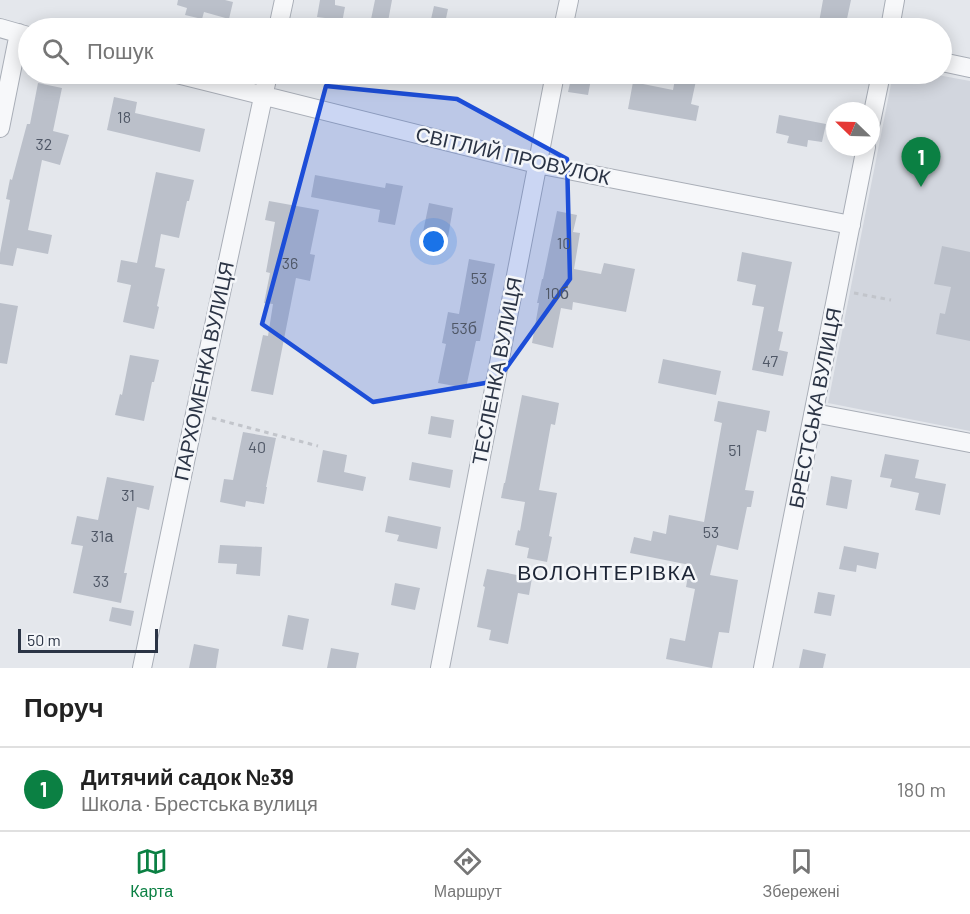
<!DOCTYPE html>
<html lang="uk">
<head>
<meta charset="utf-8">
<style>
	body { margin:0; font-family:Barlow,sans-serif; background:#f2f2f2; color:#222 }
	.compass { position:absolute; left:826px; top:102px; width:54px; height:54px; border-radius:50%; background:#fff; box-shadow:0 3px 15px #0003; rotate:293deg }
	.scale { position:absolute; left:18px; bottom:15px; width:140px; box-sizing:border-box; padding-left:6px; border:3px solid #2b3445; border-top:0; font-size:16px; line-height:21px; white-space:nowrap; color:#2b3445; -webkit-text-stroke:4px #f4f6f9; paint-order:stroke }
	.you { position:absolute; left:434px; top:242px; width:21px; height:21px; margin:-15px; border:4px solid #fff; border-radius:50%; background:#1a73e8; box-shadow:0 0 0 9px #1a73e833 }
	.badge { display:grid; place-items:center; width:39px; height:39px; border-radius:50%; background:#0b8043; color:#fff; font-size:20px; font-weight:700 }
	.pin { position:absolute; translate:-50% -50px; filter:drop-shadow(0 2px 3px #0008) }
	.pin::after { content:''; position:absolute; top:32px; width:21px; height:18px; background:inherit; clip-path:polygon(0 0,100% 0,50% 100%) }
	.list { margin:0; padding:0; list-style:none }
	h2 { display:flex; justify-content:space-between; align-items:center; height:78px; margin:0; padding:0 24px; font-size:26px }
	h2 small { font-size:20px; font-weight:400; color:#767676 }
	.list li { display:grid; grid-template-columns:39px 1fr auto; gap:18px; align-items:center; box-sizing:border-box; height:84px; padding:0 24px; border-top:2px solid #e0e0e0 }
	.list b { display:block; font-size:22px; white-space:nowrap }
	.list p { margin:0; font-size:20px; white-space:nowrap; color:#767676 }
	.list em { font-size:20px; font-style:normal; color:#767676 }
	.icon { flex:none; width:33px; height:33px; fill:none; stroke:currentColor; stroke-width:2; stroke-linecap:round; stroke-linejoin:round }
	.map { position:relative; flex:none; width:970px; height:668px; overflow:hidden }
	.search { position:absolute; background:#fff; box-shadow:0 3px 15px #0003; left:18px; right:18px; top:18px; height:66px; display:flex; align-items:center; gap:15px; box-sizing:border-box; padding:0 21px; border-radius:33px; color:#767676; font-size:22px }
	.sheet { height:162px; background:#fff }
	nav { display:flex; justify-content:space-around; align-items:center; box-sizing:border-box; height:84px; border-top:2px solid #e0e0e0; background:#fff; font-size:16px; color:#767676 }
	nav a { display:grid; justify-items:center; gap:3px }
	nav .on { color:#0b8043 }
	.map>svg:first-child { display:block }
</style>
</head>
<body>
<div class="map">
<svg width="970" height="668" viewBox="0 0 970 668">
	<rect width="100%" height="100%" fill="#e4e7ec"/>
	<path fill="#d2d6de" d="M893,74H932L970,81V431L828,403Z"/>
	<path fill="#bbc0ca" d="M178,0H225L233,2L229,19L204,12L202,19L185,15L187,8L177,5Z
		M320,0H335V5L345,7L341,28H323L325,18L317,17Z
		M375,0H392L387,27L370,24Z
		M823,0H851L845,28H818Z
		M434,6L448,9L444,28H429Z
		M572,74H592L588,95L568,92Z
		M676,74L697,76L691,104L699,106L696,121L628,109L633,82L673,90Z
		M38,83L62,88L53,131L69,135L60,165L42,160L28,230L52,235L48,254L17,248L13,266L0,264V253L10,200L6,199L10,179L12,180L27,124H30Z
		M114,97L137,102L135,113L205,129L200,152L107,130Z
		M779,115L826,124L822,142L808,140L807,147L787,143L789,136L776,133Z
		M156,172L194,180L189,201H187L179,238L161,234L155,267L165,269L157,306L159,307L154,329L123,322L131,285L117,282L121,260L137,263Z
		M315,175L385,188L386,183L403,186L395,225L378,222L380,210L311,197Z
		M269,201L319,210L310,254L315,255L310,281L296,278L273,395L251,391L263,335L268,336L273,304L264,303L270,273L266,272L275,222L265,220Z
		M429,203L453,208L448,237L423,232Z
		M557,211L577,215L573,232L580,233L574,269L601,274L604,263L635,269L626,312L573,302L572,310L561,308L553,348L532,343L539,303H537L542,279H543Z
		M942,246L970,252V341L936,334L940,313L945,314L951,287L934,284Z
		M742,252L792,262L778,331L783,332L779,350L788,352L783,376L752,370L764,307L752,305L756,285L737,281Z
		M469,259L495,264L480,341H476L466,388L438,383L446,344L442,343L448,312L459,314Z
		M0,303L18,306L7,364L0,363Z
		M130,355L159,360L154,382H152L144,421L115,415L120,394L122,395Z
		M663,359L721,371L716,395L658,383Z
		M522,395L559,403L555,425L551,424L539,490L557,493L549,536L552,537L547,562L527,558L529,548L515,545L518,530L520,531L525,502L501,498L504,483H505Z
		M718,401L770,411L766,432L757,430L745,490L754,491L751,507H747L738,550L717,545L710,575L738,580L729,633L719,632L712,668L666,659L670,638L685,641L695,589L686,587L690,565L630,553L634,537L651,541L653,531L666,534L669,515L704,522L722,423L714,421Z
		M431,416L454,420L451,438L428,434Z
		M243,432L276,438L266,487H267L264,504L246,501L245,507L220,502L224,479L233,480Z
		M323,450L347,455L344,472L366,477L363,491L317,482Z
		M885,454L919,460L915,478L946,484L940,515L915,510L919,493L890,487L892,479L880,477Z
		M412,462L453,470L450,488L409,480Z
		M831,476L852,480L847,509L826,505Z
		M107,477L154,486L149,510L137,507L124,573H127L121,603L73,593L83,546L71,544L77,516L98,520Z
		M388,516L441,527L437,549L397,541L399,535L385,532Z
		M220,545L262,547L260,576L236,574L237,564L218,563Z
		M844,546L879,553L876,569L857,565L856,572L839,569Z
		M487,569L532,578L529,595L518,593L508,644L489,640L491,630L477,627L485,587L483,586Z
		M395,583L420,588L415,610L391,605Z
		M818,592L835,595L831,616L814,613Z
		M112,607L134,611L131,626L109,621Z
		M288,615L309,619L303,650L282,646Z
		M194,644L219,649L216,668H189Z
		M331,648L359,653L356,668H327Z
		M803,649L826,654L823,668H799Z"/>
	<g fill="none" stroke-linecap="round" stroke-linejoin="round">
		<g stroke="#a9aeb7" stroke-width="20">
			<path id="street" d="M0,28L28,36
				M278,28L284,0
				M563,28L569,0
				M890,28L895,0
				M942,62L970,68
				M177,74L537,164L851,225
				M871,122L881,74
				M0,128L19,33
				M814,413L970,443
				M142,668L195,414L268,74
				M440,668L555,74
				M763,668L866,147"/>
		</g>
		<path stroke="#c2c5cb" stroke-width="3" stroke-dasharray="4.5 4.5" stroke-linecap="butt" d="M854,293L891,300
			M212,418L318,446"/>
		<use href="#street" stroke="#f7f8fa" stroke-width="18"/>
	</g>
	<path fill="#1d4ed8" fill-opacity="0.2" stroke="#1d4ed8" stroke-width="4.5" stroke-linejoin="round" d="M326,86L457,99L567,159L570,279L497,381L373,402L262,324Z"/>
	<g text-anchor="middle" stroke-width="5" stroke-linejoin="round" paint-order="stroke">
		<g font-size="16" fill="#4f5766">
			<text x="124" y="123">18</text>
			<text x="44" y="150">32</text>
			<text x="564" y="249">10</text>
			<text x="290" y="269">36</text>
			<text x="479" y="284">53</text>
			<text x="557" y="299">10б</text>
			<text x="464" y="334">53б</text>
			<text x="770" y="367">47</text>
			<text x="257" y="453">40</text>
			<text x="735" y="456">51</text>
			<text x="128" y="501">31</text>
			<text x="711" y="538">53</text>
			<text x="102" y="542">31а</text>
			<text x="101" y="587">33</text>
		</g>
		<g font-size="20" fill="#2b3445" stroke="#f4f6f9">
			<text transform="translate(513 156) rotate(13)" y="7">СВІТЛИЙ ПРОВУЛОК</text>
			<text transform="translate(204 371) rotate(-78)" y="7">ПАРХОМЕНКА ВУЛИЦЯ</text>
			<text transform="translate(497 371) rotate(-79)" y="7">ТЕСЛЕНКА ВУЛИЦЯ</text>
			<text transform="translate(815 408) rotate(-79)" y="7">БРЕСТСЬКА ВУЛИЦЯ</text>
		</g>
		<g font-size="21" letter-spacing="1.5" fill="#1d2536" stroke="#f4f6f9">
			<text x="607" y="580">ВОЛОНТЕРІВКА</text>
		</g>
	</g>
</svg>
<svg class="compass" viewBox="-18 -18 36 36"><path d="M0-13l5 13h-10z" fill="#e53935"/><path d="M0 13l5-13h-10z" fill="#767676"/></svg>
<div class="scale">50 m</div>
<div class="you"></div>
<div class="pin badge" style="left:921px;top:187px">1</div>
<div class="search"><svg class="icon" aria-label="search" viewBox="0 0 24 24"><circle cx="10" cy="10" r="6"/><path d="M15 15l6 6"/></svg>Пошук</div>
</div>
<section class="sheet">
<h2>Поруч<small></small></h2>
<ul class="list">
<li><span class="badge">1</span><div><b>Дитячий садок №39</b><p>Школа · Брестська вулиця</p></div><em>180 m</em></li>
</ul>
</section>
<nav>
<a class="on"><svg class="icon" aria-label="map" viewBox="0 0 24 24"><path d="M3 6l6-2 6 2 6-2v14l-6 2-6-2-6 2zM9 4v14M15 6v14"/></svg>Карта</a>
<a><svg class="icon" aria-label="directions" viewBox="0 0 24 24"><path d="M12 3l9 9-9 9-9-9zM9 14v-3h6M13 9l2 2-2 2"/></svg>Маршрут</a>
<a><svg class="icon" aria-label="saved" viewBox="0 0 24 24"><path d="M7 4h10v16l-5-4-5 4z"/></svg>Збережені</a>
</nav>
</body>
</html>
